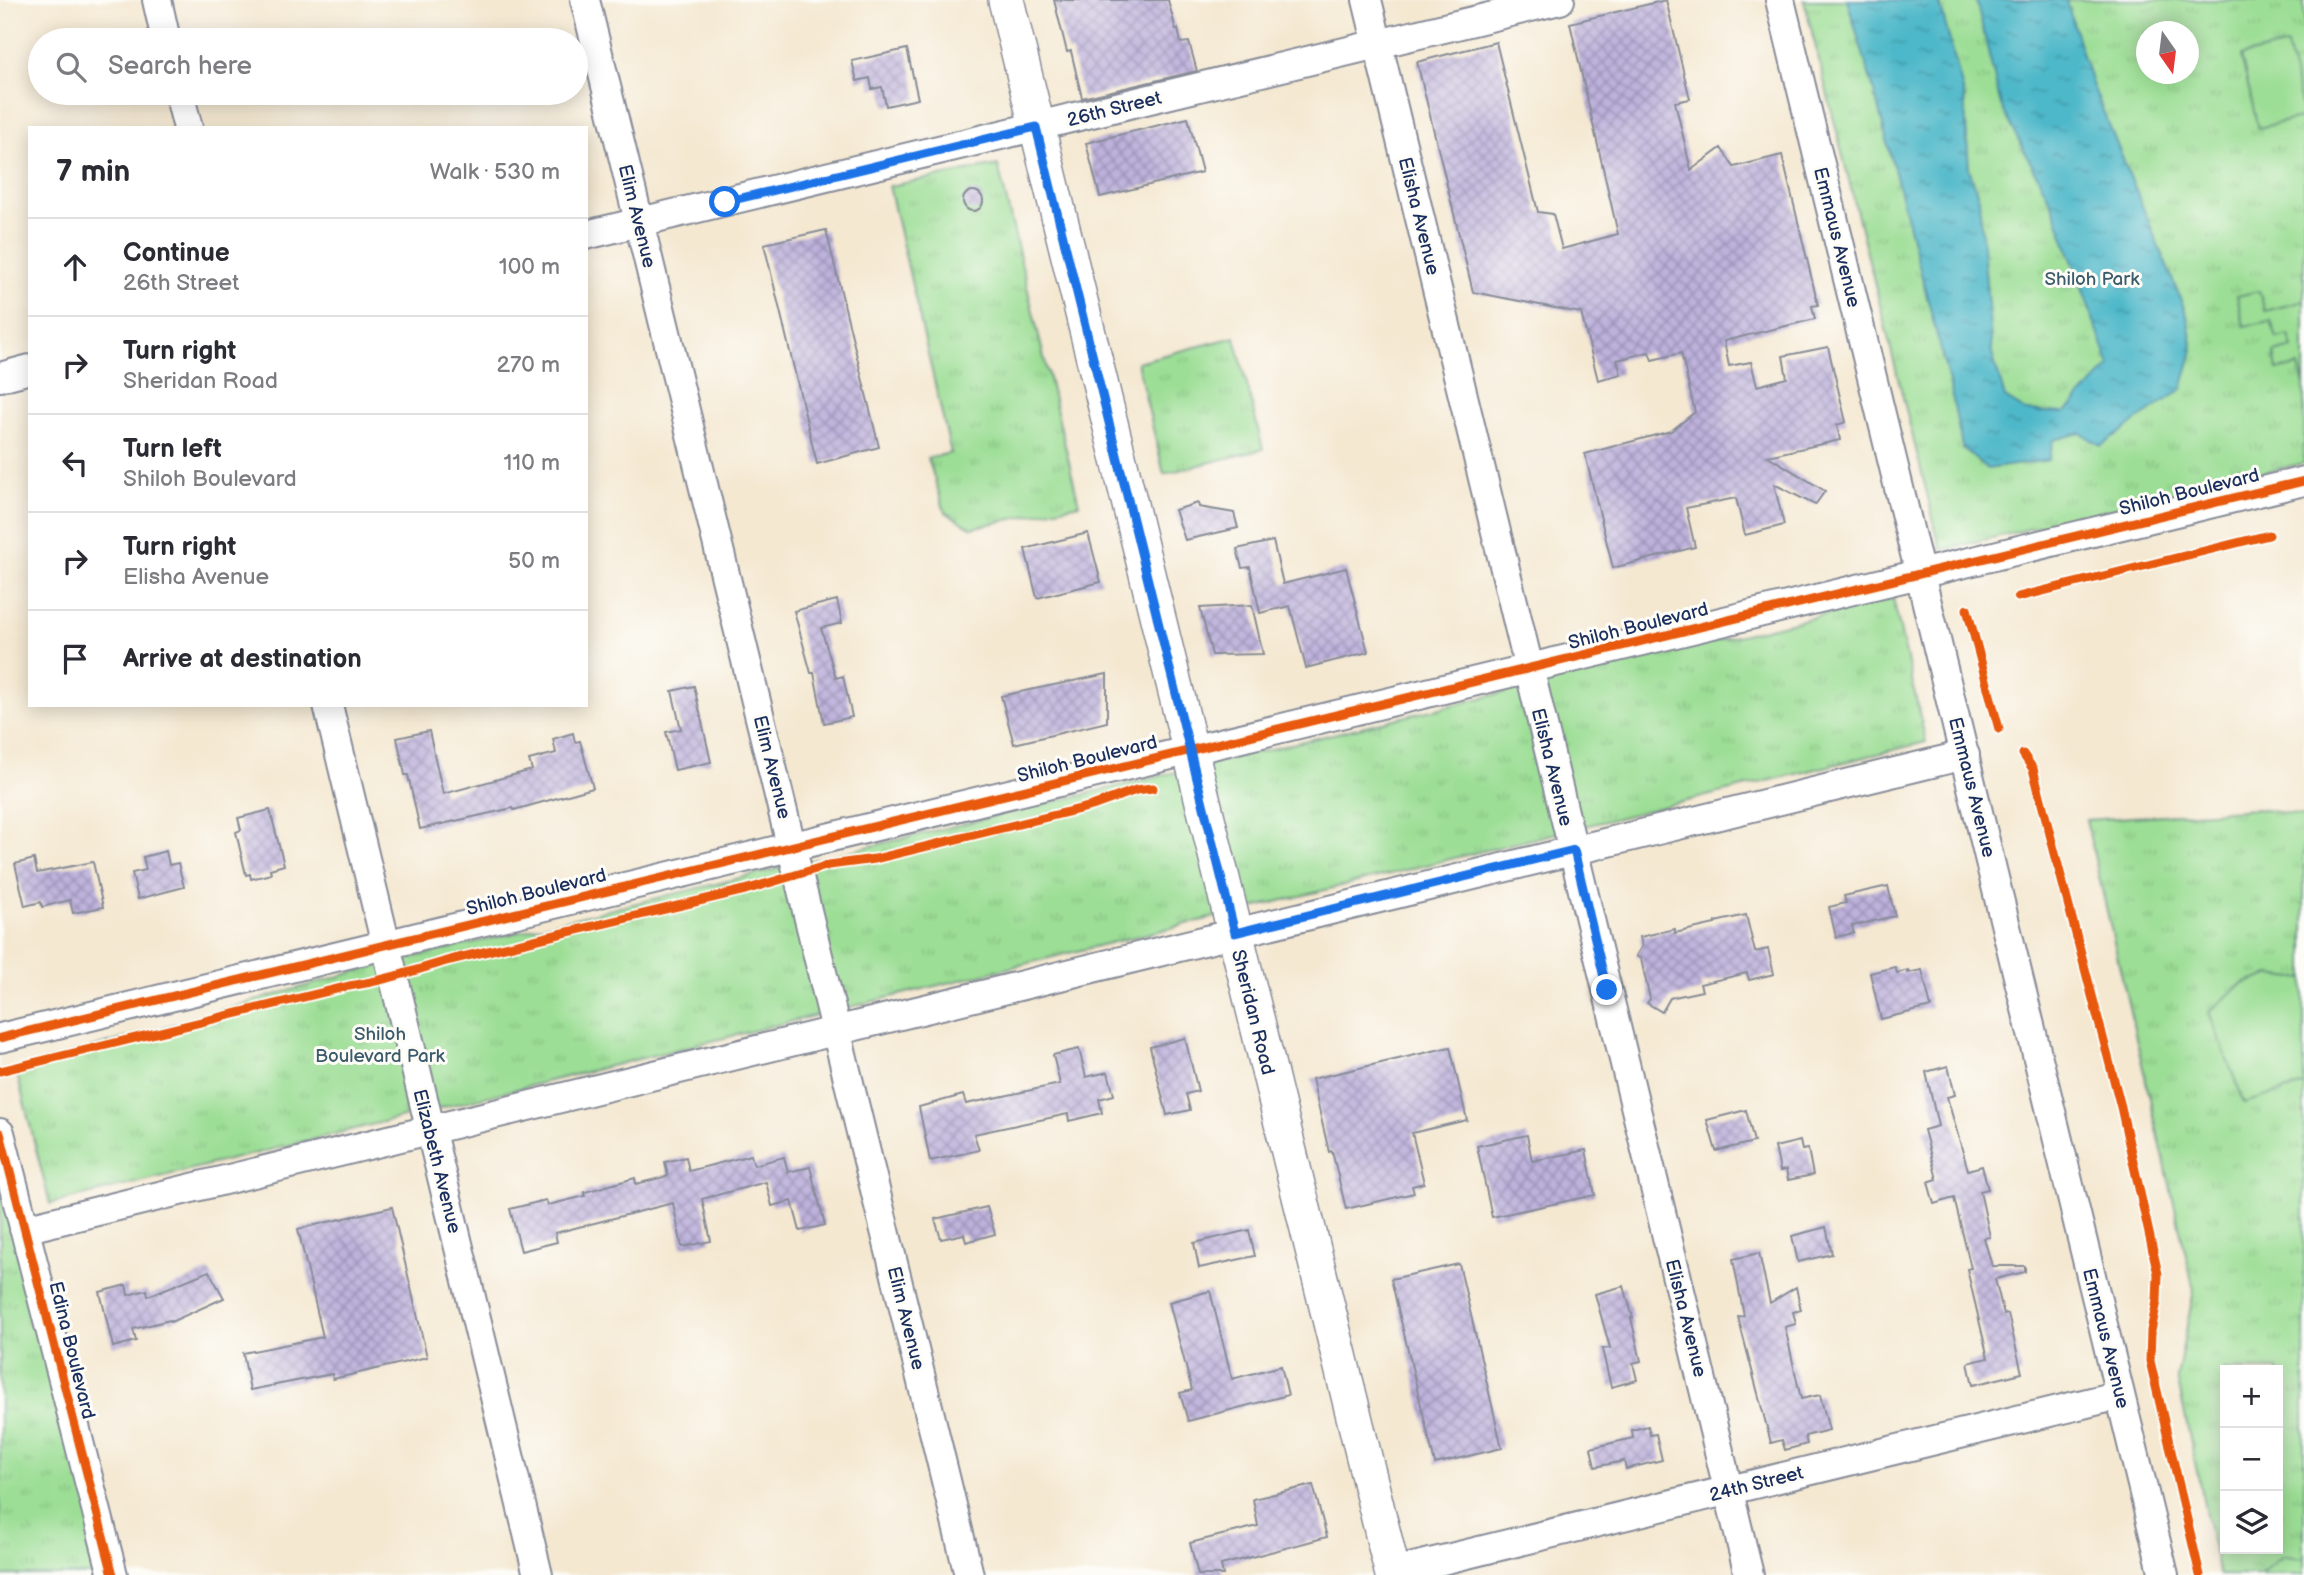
<!DOCTYPE html>
<html lang="en">
<head>
<meta charset="utf-8">
<style>
	body { margin:0; font-family:"Balsamiq Sans",sans-serif; background:#f7f7f7; color:#2b2b33 }
	.controls { position:absolute; right:21px; bottom:21px; display:grid; overflow:hidden; border-radius:0px; box-shadow:0 4px 18px #0003 }
	.controls button { width:63px; height:63px; display:grid; place-items:center; padding:0; border:0; border-bottom:2px solid #e1e1e2; background:#fff; color:#2b2b33; font:35px sans-serif }
	.compass { position:absolute; left:2136px; top:21px; width:63px; height:63px; border-radius:50%; background:#fff; box-shadow:0 4px 18px #0003; rotate:166deg }
	.stop { position:absolute; width:21px; height:21px; margin:-16px; border:5px solid #1a73e8; border-radius:50%; background:#fff }
	.stop.end { background:#1a73e8; border-color:#fff; box-shadow:0 2px 7px #0008 }
	.list { margin:0; padding:0; list-style:none }
	h2 { display:flex; justify-content:space-between; align-items:center; height:91px; margin:0; padding:0 28px; font-size:30px }
	h2 small { font-size:23px; font-weight:400; color:#7c7c81 }
	.list li { display:grid; grid-template-columns:46px 1fr auto; gap:21px; align-items:center; box-sizing:border-box; height:98px; padding:0 28px; border-top:2px solid #e1e1e2 }
	.list b { display:block; font-size:26px; white-space:nowrap }
	.list p { margin:0; font-size:23px; white-space:nowrap; color:#7c7c81 }
	.list em { font-size:23px; font-style:normal; color:#7c7c81 }
	.icon { flex:none; width:38px; height:38px; fill:none; stroke:currentColor; stroke-width:2; stroke-linecap:round; stroke-linejoin:round }
	.map { position:relative; flex:none; width:2304px; height:1575px; overflow:hidden }
	.search { position:absolute; background:#fff; box-shadow:0 4px 18px #0003; left:28px; top:28px; width:560px; height:77px; display:flex; align-items:center; gap:18px; box-sizing:border-box; padding:0 24px; border-radius:38px; color:#7c7c81; font-size:26px }
	.panel { position:absolute; background:#fff; box-shadow:0 4px 18px #0003; left:28px; top:126px; width:560px; height:581px; border-radius:0px }
	.map>svg:first-child { display:block }
</style>
</head>
<body>
<div class="map">
<svg width="2304" height="1575" viewBox="0 0 2304 1575">
	<defs>
		<pattern id="grass-tufts" width="24" height="20" patternUnits="userSpaceOnUse" patternTransform="scale(1.75)"><rect width="24" height="20" fill="#9cde95"/><path d="M3 7l-1-3M5 7V3M7 7l1-3M15 17l-1-3M17 17v-4M19 17l1-3" fill="none" stroke="#86bf83"/></pattern>
		<pattern id="water-ripples" width="26" height="14" patternUnits="userSpaceOnUse" patternTransform="scale(1.75)"><rect width="26" height="14" fill="#4db8c9"/><path d="M2 4q2-2 4 0t4 0M15 11q2-2 4 0t4 0" fill="none" stroke="#3f96a6"/></pattern>
		<pattern id="building-cross-hatch" width="8" height="8" patternUnits="userSpaceOnUse" patternTransform="scale(1.75)"><rect width="8" height="8" fill="#beb2dc"/><path d="M0 0l8 8M0 8l8-8" fill="none" stroke="#9a91b6"/></pattern>
	</defs>
	<rect width="100%" height="100%" fill="#fdfcf7"/>
	<filter id="ink" filterUnits="userSpaceOnUse"><feTurbulence type="fractalNoise" baseFrequency=".0143" numOctaves="2"/><feDisplacementMap in="SourceGraphic" scale="14" xChannelSelector="R" yChannelSelector="G"/><feConvolveMatrix kernelMatrix="1 2 1 2 8 2 1 2 1" color-interpolation-filters="sRGB"/></filter>
	<filter id="wash" filterUnits="userSpaceOnUse"><feTurbulence type="fractalNoise" baseFrequency=".00686" numOctaves="4" result="noise"/><feDisplacementMap in="SourceGraphic" scale="28" xChannelSelector="R" yChannelSelector="G"/><feGaussianBlur stdDeviation="1.57" result="paint"/><feColorMatrix in="noise" values="0 0 0 0 0 0 0 0 0 0 0 0 0 0 0 0 0 1.4 0 .05"/><feComposite in="paint" operator="in"/></filter>
	<g filter="url(#wash)">
		<rect width="100%" height="100%" fill="#f4e8d1"/>
		<path fill="url(#grass-tufts)" stroke="#5c867a" stroke-width="2" fill-rule="evenodd" d="M1804,0H2304V463L1941,550ZM2146,32H2188V74H2146Z
			M998,165L1079,504L972,528L945,512L928,458L951,453L889,186Z
			M1235,337L1263,449L1164,474L1137,362Z
			M1893,598L1926,742L50,1204L16,1070L361,970Z
			M2257,809L2304,816V1575H2219L2177,1377L2194,1290L2086,820ZM2225,1370H2278V1549H2225Z
			M0,1133L113,1575H0Z"/>
		<path fill="#9cde95" stroke="#5c867a" stroke-width="2" d="M2287,45L2304,117L2258,128L2241,56Z
			M2259,291L2265,311L2304,301V385L2299,366L2277,370L2274,353L2293,348L2289,335L2277,338L2271,321L2244,326L2237,296Z
			M2270,975L2304,979V1085L2244,1103L2209,1012L2240,985Z
			M2283,1556L2304,1558V1575H2259Z"/>
		<path fill="url(#water-ripples)" stroke="#347494" stroke-width="2" d="M1847,0H1939L1964,94L1969,168L1979,199L1992,353L2005,398L2026,411L2065,413L2110,366L2051,202L2001,106L1976,0H2066L2092,84L2187,315L2193,350L2182,389L2101,446L2081,433L2053,440L2049,460L1987,469L1962,447L1951,390L1874,91Z"/>
		<g id="blocks">
			<path fill="url(#building-cross-hatch)" d="M1054,0H1168L1176,30L1178,29L1181,43L1189,42L1197,71L1082,98L1071,51L1067,52Z
				M1666,0L1690,99L1675,102L1691,170L1721,148L1734,167L1782,155L1818,305L1812,306L1815,319L1724,341L1729,366L1751,362L1757,386L1787,378L1783,356L1828,347L1846,422L1837,425L1840,440L1768,456L1825,491L1815,505L1774,484L1784,525L1745,535L1736,498L1686,508L1695,547L1613,568L1585,454L1671,431L1695,412L1681,353L1652,360L1649,352L1617,360L1621,374L1598,380L1581,313L1473,292L1417,62L1496,42L1538,212L1553,214L1562,249L1618,234L1570,23Z
				M907,49L918,99L886,106L882,87L872,89L870,78L857,81L852,61Z
				M1188,118L1202,172L1100,197L1086,143Z
				M963 201a10 10 0 1 1 20 0a10 10 0 1 1-20 0Z
				M826,230L879,447L817,464L764,244Z
				M1198,503L1199,507L1234,513L1238,528L1185,540L1175,510Z
				M1088,533L1101,582L1037,598L1025,549Z
				M1273,541L1283,584L1346,568L1368,652L1306,668L1290,606L1260,613L1250,567L1242,568L1237,549Z
				M837,600L842,623L821,628L836,678L843,676L852,717L824,723L814,673H811L794,611Z
				M1252,605L1263,654L1212,655L1200,608Z
				M1107,674V722L1014,744L1001,696Z
				M694,686L711,762L675,770L666,732L681,729L672,691Z
				M429,731L443,794L532,770L529,760L556,753L553,739L573,733L575,742L580,741L593,788L514,810L513,808L420,829L408,775H405L397,738Z
				M270,810L284,865L270,869L271,874L251,879L250,874L246,875L236,832L241,830L238,818Z
				M166,851L169,865L178,863L184,887L138,899L132,873L146,870L143,857Z
				M34,859L37,873L93,862L103,907L73,913L70,900L42,907L41,902L25,906L15,864Z
				M1888,886L1895,916L1852,926L1854,933L1836,937L1829,907L1846,903L1844,896Z
				M1746,915L1755,952L1768,949L1774,974L1749,980L1747,973L1700,984L1702,991L1670,998L1662,1012L1647,1003L1650,999L1641,959L1636,956L1642,946L1640,937L1675,929V933L1715,924V922Z
				M1895,967L1897,973L1908,970V973L1922,970L1931,1007L1881,1019L1870,973Z
				M1185,1038L1198,1091L1186,1094L1190,1110L1167,1115L1150,1047Z
				M1450,1047L1467,1120L1412,1133L1424,1183L1412,1186L1414,1193L1346,1209L1332,1151L1329,1152L1312,1079Z
				M1079,1049L1086,1077L1108,1072L1114,1095L1099,1099L1102,1113L1069,1121L1068,1114L974,1134L979,1150L930,1161L919,1107L963,1095L966,1104L1060,1084L1053,1055Z
				M1948,1066L1955,1095L1947,1097L1968,1170L1982,1166L1988,1189L1980,1191L1990,1237L1984,1238L1992,1266H2025V1272L1995,1279L2004,1315L2008,1314L2022,1373L1973,1385L1968,1363L1988,1358L1967,1269L1971,1268L1954,1198L1934,1204L1928,1182L1937,1179L1924,1130L1938,1126L1926,1072Z
				M1746,1110L1754,1142L1716,1151L1707,1120Z
				M1527,1135L1532,1161L1586,1150L1595,1195L1492,1217L1477,1146Z
				M1800,1141L1802,1150L1808,1149L1813,1175L1788,1180L1786,1170L1780,1171L1775,1147Z
				M751,1155L754,1165L784,1157L788,1172L810,1167L825,1225L800,1231L792,1201L772,1206L766,1182L702,1199L711,1241L682,1247L673,1203L555,1233L557,1242L521,1251L510,1209L546,1200L548,1205L585,1196V1192L635,1178L636,1184L668,1176L665,1162L686,1157L689,1171Z
				M392,1207L427,1357L333,1379L332,1374L250,1390L243,1353L323,1337L298,1229Z
				M987,1207L995,1234L966,1242L964,1234L941,1239L935,1219Z
				M1826,1227L1832,1254L1798,1262L1792,1236Z
				M1249,1230L1255,1256L1199,1268L1194,1243Z
				M1759,1253L1770,1303L1796,1287L1801,1310L1793,1312L1796,1324L1785,1327L1801,1399L1820,1395L1829,1430L1805,1436L1807,1444L1785,1450L1782,1440L1771,1443L1738,1317L1744,1316L1733,1259Z
				M1459,1264L1502,1448L1435,1464L1391,1279Z
				M209,1271L224,1298L171,1322L170,1320L133,1329L136,1341L113,1347L100,1292L126,1285L128,1295L147,1290L148,1296Z
				M1624,1286L1633,1318H1631L1641,1361L1633,1363L1637,1380L1611,1387L1602,1349L1610,1348L1595,1294Z
				M1210,1291L1232,1379L1281,1366L1288,1395L1188,1421L1180,1393L1192,1390L1169,1302Z
				M1648,1426L1650,1435L1656,1434L1662,1460L1626,1469L1624,1461L1595,1467L1591,1448L1633,1438L1632,1430Z
				M1313,1485L1327,1537L1221,1565L1223,1575H1198L1190,1543L1258,1526L1253,1499Z"/>
		</g>
	</g>
	<g filter="url(#ink)">
		<use href="#blocks" fill-opacity="0" stroke="#888c98" stroke-width="2"/>
		<g fill="none" stroke-linecap="round" stroke-linejoin="round">
			<g stroke="#888c98" stroke-width="32">
				<path id="minor" d="M157,0L166,40
					M585,0L969,1575
					M1367,0L1749,1575
					M1780,0L2164,1575
					M179,93L188,128
					M586,235L1560,0
					M0,377L30,369
					M328,705L538,1575
					M0,1038L2304,481
					M0,1133L113,1575
					M24,1229L1965,755
					M1393,1572L2120,1395"/>
			</g>
			<g stroke="#888c98" stroke-width="38">
				<path id="major" d="M1006,0L1393,1575"/>
			</g>
			<use href="#minor" stroke="#fff" stroke-width="28"/>
			<use href="#major" stroke="#fff" stroke-width="35"/>
			<g stroke="#fdfcf7" stroke-width="13">
				<path id="cycleway" d="M2018,597L2269,535
					M1967,609L1999,729
					M2023,754L2033,769L2121,1107L2158,1274L2157,1301L2151,1331L2150,1361L2200,1575
					M0,1038L2304,481
					M0,1071L349,986C384,981 416,970 450,960L745,890L829,865L875,859L1092,806L1136,790L1153,788
					M0,1133L113,1575"/>
			</g>
			<use href="#cycleway" stroke="#e8590c" stroke-width="9"/>
		</g>
	</g>
	<g fill="none" stroke-linecap="round" stroke-linejoin="round" filter="url(#ink)">
		<path stroke="#1a73e8" stroke-width="9" d="M725,202L1036,127L1235,933L1574,850L1607,990"/>
	</g>
	<g text-anchor="middle" stroke-width="6" stroke-linejoin="round" paint-order="stroke">
		<g font-size="19" fill="#1b2f5e" stroke="#fdfcf7">
			<text transform="translate(1114 108) rotate(-14)" y="7">26th Street</text>
			<text transform="translate(638 216) rotate(76)" y="7">Elim Avenue</text>
			<text transform="translate(1420 216) rotate(76)" y="7">Elisha Avenue</text>
			<text transform="translate(1838 237) rotate(76)" y="7">Emmaus Avenue</text>
			<text transform="translate(2189 491) rotate(-14)" y="7">Shiloh Boulevard</text>
			<text transform="translate(1638 625) rotate(-14)" y="7">Shiloh Boulevard</text>
			<text transform="translate(1087 758) rotate(-14)" y="7">Shiloh Boulevard</text>
			<text transform="translate(773 767) rotate(76)" y="7">Elim Avenue</text>
			<text transform="translate(1553 767) rotate(76)" y="7">Elisha Avenue</text>
			<text transform="translate(1973 787) rotate(76)" y="7">Emmaus Avenue</text>
			<text transform="translate(536 891) rotate(-14)" y="7">Shiloh Boulevard</text>
			<text transform="translate(1254 1012) rotate(76)" y="7">Sheridan Road</text>
			<text transform="translate(438 1161) rotate(76)" y="7">Elizabeth Avenue</text>
			<text transform="translate(907 1318) rotate(76)" y="7">Elim Avenue</text>
			<text transform="translate(1687 1318) rotate(76)" y="7">Elisha Avenue</text>
			<text transform="translate(2107 1338) rotate(76)" y="7">Emmaus Avenue</text>
			<text transform="translate(73 1350) rotate(76)" y="7">Edina Boulevard</text>
			<text transform="translate(1756 1483) rotate(-14)" y="7">24th Street</text>
		</g>
		<g font-size="19" fill="#3b5b6c" stroke="#fdfcf7">
			<text x="2092" y="285">Shiloh Park</text>
			<text x="380" y="1040">Shiloh<tspan x="380" dy="22">Boulevard Park</tspan></text>
		</g>
	</g>
</svg>
<div class="controls">
<button>+</button>
<button>−</button>
<button><svg class="icon" aria-label="layers" viewBox="0 0 24 24"><path d="M12 4l9 5-9 5-9-5zM3 14l9 5 9-5"/></svg></button>
</div>
<svg class="compass" viewBox="-18 -18 36 36"><path d="M0-13l5 13h-10z" fill="#e53935"/><path d="M0 13l5-13h-10z" fill="#7c7c81"/></svg>
<div class="stop" style="left:725px;top:202px"></div>
<div class="stop end" style="left:1607px;top:990px"></div>
<div class="search"><svg class="icon" aria-label="search" viewBox="0 0 24 24"><circle cx="10" cy="10" r="6"/><path d="M15 15l6 6"/></svg>Search here</div>
<section class="panel">
<h2>7 min<small>Walk · 530 m</small></h2>
<ul class="list">
<li><svg class="icon" aria-label="ahead" viewBox="0 0 24 24"><path d="M12 20V5M6 11l6-6 6 6"/></svg><div><b>Continue</b><p>26th Street</p></div><em>100 m</em></li>
<li><svg class="icon" aria-label="right" viewBox="0 0 24 24"><path d="M7 20v-9h11M14 6l5 5-5 5"/></svg><div><b>Turn right</b><p>Sheridan Road</p></div><em>270 m</em></li>
<li><svg class="icon" aria-label="left" viewBox="0 0 24 24"><path d="M17 20v-9H6M10 6l-5 5 5 5"/></svg><div><b>Turn left</b><p>Shiloh Boulevard</p></div><em>110 m</em></li>
<li><svg class="icon" aria-label="right" viewBox="0 0 24 24"><path d="M7 20v-9h11M14 6l5 5-5 5"/></svg><div><b>Turn right</b><p>Elisha Avenue</p></div><em>50 m</em></li>
<li><svg class="icon" aria-label="arrive" viewBox="0 0 24 24"><path d="M6 21V4h12l-3 4 3 4H6"/></svg><div><b>Arrive at destination</b></div></li>
</ul>
</section>
</div>
</body>
</html>
